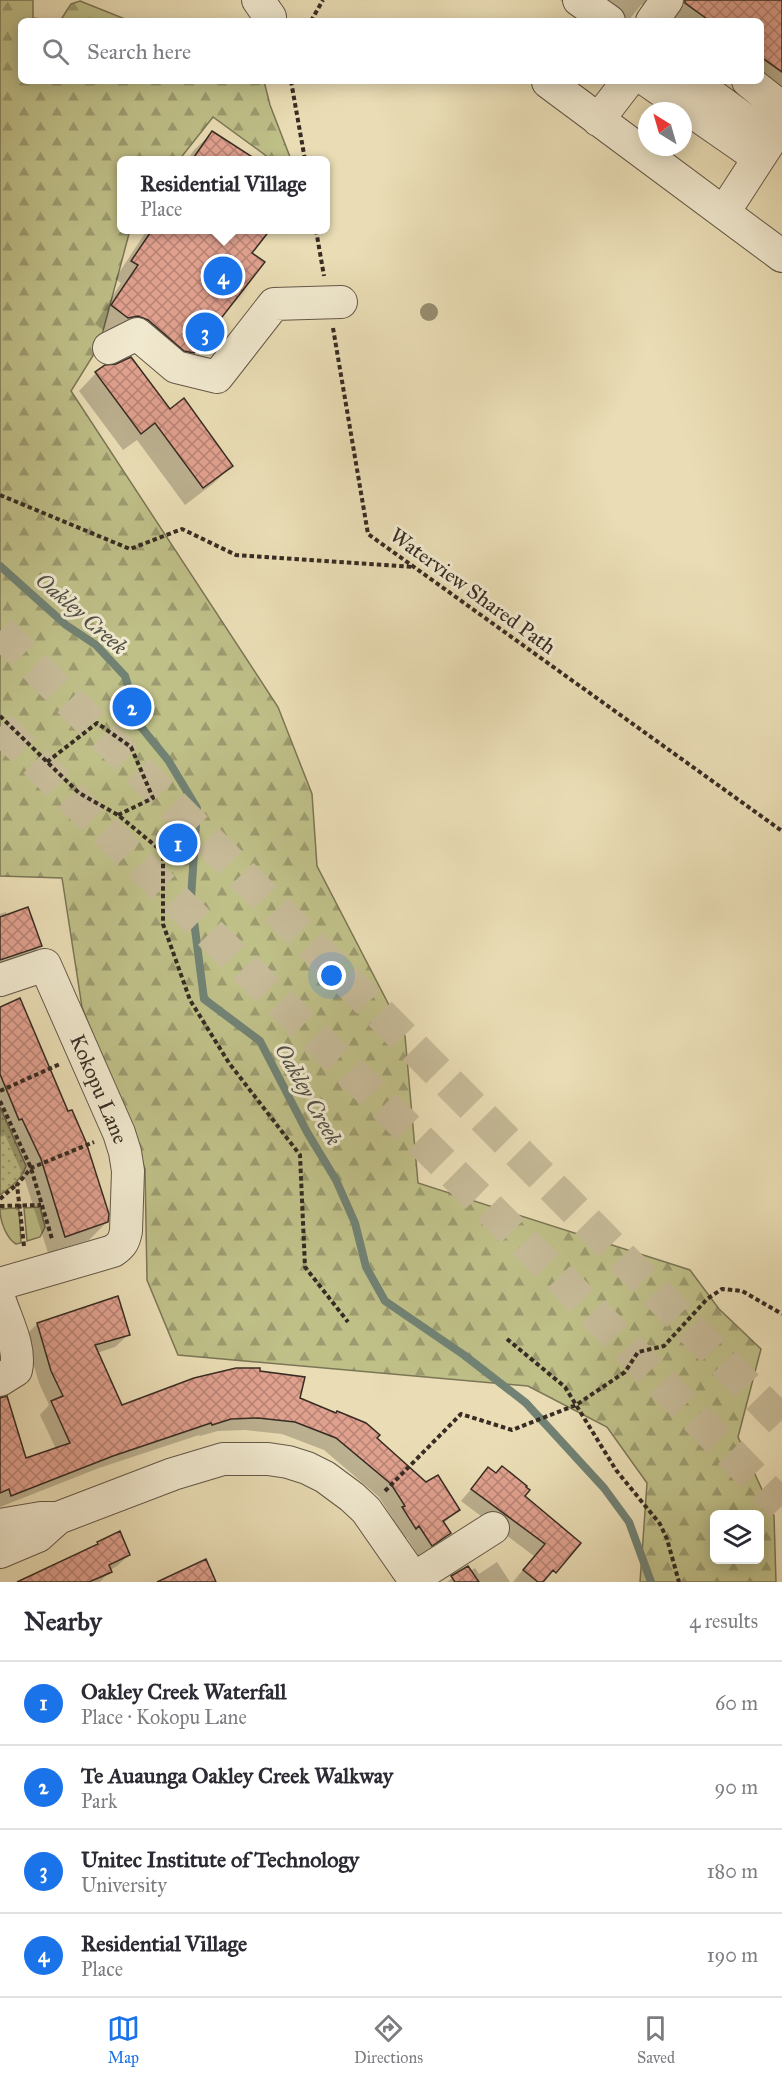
<!DOCTYPE html>
<html lang="en">
<head>
<meta charset="utf-8">
<style>
	body { margin:0; font-family:"IM FELL Great Primer",serif; background:#f7f7f7; color:#2b2b33 }
	.controls { position:absolute; right:18px; bottom:18px; display:grid; overflow:hidden; border-radius:9px; box-shadow:0 3px 15px #0003 }
	.controls button { width:54px; height:54px; display:grid; place-items:center; padding:0; border:0; border-bottom:2px solid #e1e1e2; background:#fff; color:#2b2b33; font:30px sans-serif }
	.compass { position:absolute; left:638px; top:102px; width:54px; height:54px; border-radius:50%; background:#fff; box-shadow:0 3px 15px #0003; rotate:323deg }
	.you { position:absolute; left:332px; top:976px; width:21px; height:21px; margin:-15px; border:4px solid #fff; border-radius:50%; background:#1a73e8; box-shadow:0 0 0 9px #1a73e833 }
	.badge { display:grid; place-items:center; width:39px; height:39px; border-radius:50%; background:#1a73e8; color:#fff; font-size:20px; font-weight:700 }
	.pin { position:absolute; translate:-50% -50%; border:3px solid #fff; box-shadow:0 2px 6px #0006 }
	.popup { position:absolute; left:117px; top:156px; width:213px; height:78px; box-sizing:border-box; display:grid; place-content:center; border-radius:9px; background:#fff; filter:drop-shadow(0 2px 4px #0005); font-size:20px; white-space:nowrap; color:#7c7c81 }
	.popup b { font-size:22px; color:#2b2b33 }
	.popup::after { content:''; position:absolute; left:50%; top:100%; margin-left:-12px; border:12px solid transparent; border-top-color:#fff }
	.list { margin:0; padding:0; list-style:none }
	h2 { display:flex; justify-content:space-between; align-items:center; height:78px; margin:0; padding:0 24px; font-size:26px }
	h2 small { font-size:20px; font-weight:400; color:#7c7c81 }
	.list li { display:grid; grid-template-columns:39px 1fr auto; gap:18px; align-items:center; box-sizing:border-box; height:84px; padding:0 24px; border-top:2px solid #e1e1e2 }
	.list b { display:block; font-size:22px; white-space:nowrap }
	.list p { margin:0; font-size:20px; white-space:nowrap; color:#7c7c81 }
	.list em { font-size:20px; font-style:normal; color:#7c7c81 }
	.icon { flex:none; width:33px; height:33px; fill:none; stroke:currentColor; stroke-width:2; stroke-linecap:round; stroke-linejoin:round }
	.map { position:relative; flex:none; width:782px; height:1582px; overflow:hidden }
	.search { position:absolute; background:#fff; box-shadow:0 3px 15px #0003; left:18px; right:18px; top:18px; height:66px; display:flex; align-items:center; gap:15px; box-sizing:border-box; padding:0 21px; border-radius:9px; color:#7c7c81; font-size:22px }
	.sheet { height:414px; background:#fff }
	nav { display:flex; justify-content:space-around; align-items:center; box-sizing:border-box; height:84px; border-top:2px solid #e1e1e2; background:#fff; font-size:16px; color:#7c7c81 }
	nav a { display:grid; justify-items:center; gap:3px }
	nav .on { color:#1a73e8 }
	.map>svg:first-child { display:block }
</style>
</head>
<body>
<div class="map">
<svg width="782" height="1582" viewBox="0 0 782 1582">
	<defs>
		<pattern id="forest-firs" width="22" height="20" patternUnits="userSpaceOnUse" patternTransform="scale(1.5)"><rect width="22" height="20" fill="#bfbf88"/><path d="M5 1l3.5 6h-7zM16 11l3.5 6h-7z" fill="#9c9b6f"/></pattern>
		<pattern id="garden-dots" width="8" height="8" patternUnits="userSpaceOnUse" patternTransform="scale(1.5)"><rect width="8" height="8" fill="#bfbf88"/><path d="M2 2h.1M6 6h.1" fill="none" stroke="#9c9b6f" stroke-width="1.8" stroke-linecap="round"/></pattern>
		<pattern id="building-cross-hatch" width="8" height="8" patternUnits="userSpaceOnUse" patternTransform="scale(1.5)"><rect width="8" height="8" fill="#e1a18f"/><path d="M0 0l8 8M0 8l8-8" fill="none" stroke="#b78374"/></pattern>
	</defs>
	<rect width="100%" height="100%" fill="#eaddb5"/>
	<filter id="stains"><feTurbulence type="fractalNoise" baseFrequency=".00333" numOctaves="4"/><feColorMatrix values="0 0 0 0 .2 0 0 0 0 .09 0 0 0 0 .02 0 0 0 .5 -.17"/></filter>
	<radialGradient id="worn" r=".72"><stop offset=".6" stop-color="#630" stop-opacity="0"/><stop offset="1" stop-color="#630" stop-opacity=".3"/></radialGradient>
	<path fill="#bfbf88" stroke="#7b7656" stroke-width="1.5" d="M40,1207L45,1227L40,1237L27,1241L24,1208Z
		M15,1208L19,1210L21,1243L16,1244C6,1238 0,1221 0,1209Z"/>
	<path fill="url(#forest-firs)" stroke="#7b7656" stroke-width="1.5" fill-rule="evenodd" d="M0,0H33V18L58,21H21V81H264L270,105L290,157L285,160H272L213,117L179,160H121V230H130L99,346L71,391L278,707L312,794L317,866L405,1036L418,1183L690,1270L719,1309L761,1349L738,1437L774,1516L776,1582H640L647,1483L607,1427L528,1386L178,1355L147,1280L145,1169L82,1007L62,878L0,876ZM714,1514H760V1560H714Z
		M80,1L130,21H60L71,4Z"/>
	<path fill="url(#garden-dots)" stroke="#7b7656" stroke-width="1.5" d="M0,1107L26,1166C22,1179 10,1188 0,1195Z"/>
	<path fill="#0003" d="M560,0H782V103L761,81V21H662L654,7L645,4L641,5L628,21H588Z
		M212,133L245,154L241,160H187L194,150Z
		M147,230H268L250,253L193,352L175,370L110,335L95,324L121,283L115,279Z
		M96,373L169,411L231,466L214,483L185,505L137,440L123,450L79,391Z
		M6,912L7,916L40,946L26,960L0,969V914Z
		M0,1009L107,1222L89,1240L48,1253L24,1177L5,1135L1,1137L0,1134Z
		M37,1324L128,1335L115,1347L97,1353L121,1407L259,1372L299,1399L375,1438L458,1510L443,1524L449,1533L437,1545L419,1557L407,1538L403,1540L391,1521L393,1519L379,1497L324,1450L282,1434L245,1430L218,1431L200,1436L199,1435L99,1468L0,1507V1407L25,1460L56,1449L40,1415L49,1405L39,1383L25,1336Z
		M488,1469L579,1543L544,1582H513L534,1556L461,1501Z
		M119,1533L129,1555L117,1566L110,1570V1571L100,1582H31L40,1573Z
		M497,1562L510,1582H447L467,1568L470,1571L475,1568L479,1574Z"/>
	<g fill="none" stroke-linecap="round" stroke-linejoin="round">
		<path stroke="#718274" stroke-width="8" d="M0,566L66,625L96,645L125,676L141,727L168,760L197,808L191,898L204,999L260,1041L307,1132L336,1180L355,1223L366,1267L385,1301L464,1355L526,1403L604,1488L629,1522L651,1582"/>
	</g>
	<path fill="url(#building-cross-hatch)" stroke="#372c23" stroke-width="1.5" d="M685,0H782V72L761,57V21H710L685,3Z
		M212,131L257,160H192Z
		M152,230H270L252,253L265,262L194,353L184,351L148,320L138,316L128,318L111,305L138,265L131,261Z
		M131,357L170,409L184,398L233,466L203,488L155,423L141,434L95,372L105,365L116,364Z
		M28,907L42,946L0,960V917Z
		M20,998L68,1111L72,1110L86,1142L109,1214L108,1222L65,1237L41,1159L22,1119L19,1120L0,1074V1007Z
		M118,1296L130,1335L95,1345L122,1405L194,1378L236,1368H260V1371L305,1377L300,1398L336,1413L337,1411L366,1423L380,1435L377,1438L426,1482L438,1475L460,1510L443,1521L451,1533L432,1546L419,1526L416,1529L402,1507L405,1506L391,1484L336,1438L295,1422L258,1418L231,1419L212,1425L211,1423L113,1456L11,1496L9,1489L0,1493V1398L7,1396L26,1458L70,1443L51,1401L63,1396L51,1371L37,1323Z
		M502,1466L527,1486L526,1487L530,1490L525,1496L581,1543L556,1573L553,1570L543,1582H538L523,1570L545,1544L471,1489L488,1467L496,1473Z
		M120,1531L130,1555L109,1565L112,1572L89,1582H17L98,1544L97,1542Z
		M206,1559L216,1582H157Z
		M468,1566L479,1582H455L451,1576Z"/>
	<g fill="none" stroke-linecap="round" stroke-linejoin="round">
		<path stroke="#c6ba98" stroke-width="33" stroke-dasharray="33 16" stroke-linecap="butt" d="M0,631L599,1234L782,1422
			M0,727L556,1274L782,1506"/>
		<g stroke="#645848" stroke-width="34">
			<path id="minor" d="M258,0L270,17
				M579,0L609,21
				M652,21L667,0
				M648,81L759,158
				M692,81L761,131L770,141
				M748,81L782,108
				M548,82L782,256
				M598,120L628,81
				M724,212L770,141L782,132
				M109,348L137,334L176,367L217,377L274,304L341,302
				M0,980L45,965L119,1133L125,1152L128,1171L126,1231C124,1241 122,1245 113,1251L0,1284
				M0,1301C7,1322 21,1348 16,1370L0,1380
				M0,1525L41,1518H54
				M0,1552L38,1536L58,1518L173,1474L223,1459H268L288,1462L307,1468L325,1477L352,1497L366,1510L416,1582
				M413,1579L493,1528"/>
		</g>
		<path stroke="#372c23" stroke-width="4" stroke-dasharray="4.5 3" stroke-linecap="butt" d="M311,21L323,0
			M291,81L305,160
			M316,230L324,276
			M333,328L368,534L782,831
			M0,495L130,549L182,529L236,555L413,567
			M0,716L79,793L118,815L163,852V924L190,1000L229,1063L300,1155L305,1267L348,1322
			M47,762L97,723L131,747L153,798L118,815
			M0,1091L60,1064
			M0,1101L31,1168L52,1239
			M0,1199L16,1185
			M0,1206L41,1205
			M24,1246L17,1185L31,1168L94,1142
			M507,1339L565,1387L616,1470L660,1524L667,1539L679,1582
			M385,1491L461,1414L512,1430L576,1405L625,1372L638,1352L664,1346L707,1299L722,1289L742,1291L782,1314"/>
		<use href="#minor" stroke="#f1e9cf" stroke-width="32"/>
	</g>
	<circle fill="#968c70" cx="429" cy="312" r="9"/>
	<g text-anchor="middle" stroke-width="6" stroke-linejoin="round" paint-order="stroke">
		<g font-size="21" fill="#372c23" stroke="#f1e9cf">
			<text transform="translate(473 591) rotate(36)" y="7">Waterview Shared Path</text>
			<text transform="translate(99 1089) rotate(67)" y="7">Kokopu Lane</text>
		</g>
		<g font-size="22" font-style="italic" fill="#4f5045" stroke="#f1e9cf">
			<text transform="translate(82 613) rotate(41)" y="8">Oakley Creek</text>
			<text transform="translate(309 1094) rotate(61)" y="8">Oakley Creek</text>
		</g>
	</g>
	<rect width="100%" height="100%" filter="url(#stains)"/>
	<rect width="100%" height="100%" fill="url(#worn)"/>
</svg>
<div class="controls">
<button><svg class="icon" aria-label="layers" viewBox="0 0 24 24"><path d="M12 4l9 5-9 5-9-5zM3 14l9 5 9-5"/></svg></button>
</div>
<svg class="compass" viewBox="-18 -18 36 36"><path d="M0-13l5 13h-10z" fill="#e53935"/><path d="M0 13l5-13h-10z" fill="#7c7c81"/></svg>
<div class="you"></div>
<div class="pin badge" style="left:178px;top:843px">1</div>
<div class="pin badge" style="left:132px;top:707px">2</div>
<div class="pin badge" style="left:205px;top:332px">3</div>
<div class="pin badge" style="left:223px;top:276px">4</div>
<div class="popup"><b>Residential Village</b>Place</div>
<div class="search"><svg class="icon" aria-label="search" viewBox="0 0 24 24"><circle cx="10" cy="10" r="6"/><path d="M15 15l6 6"/></svg>Search here</div>
</div>
<section class="sheet">
<h2>Nearby<small>4 results</small></h2>
<ul class="list">
<li><span class="badge">1</span><div><b>Oakley Creek Waterfall</b><p>Place · Kokopu Lane</p></div><em>60 m</em></li>
<li><span class="badge">2</span><div><b>Te Auaunga Oakley Creek Walkway</b><p>Park</p></div><em>90 m</em></li>
<li><span class="badge">3</span><div><b>Unitec Institute of Technology</b><p>University</p></div><em>180 m</em></li>
<li><span class="badge">4</span><div><b>Residential Village</b><p>Place</p></div><em>190 m</em></li>
</ul>
</section>
<nav>
<a class="on"><svg class="icon" aria-label="map" viewBox="0 0 24 24"><path d="M3 6l6-2 6 2 6-2v14l-6 2-6-2-6 2zM9 4v14M15 6v14"/></svg>Map</a>
<a><svg class="icon" aria-label="directions" viewBox="0 0 24 24"><path d="M12 3l9 9-9 9-9-9zM9 14v-3h6M13 9l2 2-2 2"/></svg>Directions</a>
<a><svg class="icon" aria-label="saved" viewBox="0 0 24 24"><path d="M7 4h10v16l-5-4-5 4z"/></svg>Saved</a>
</nav>
</body>
</html>
